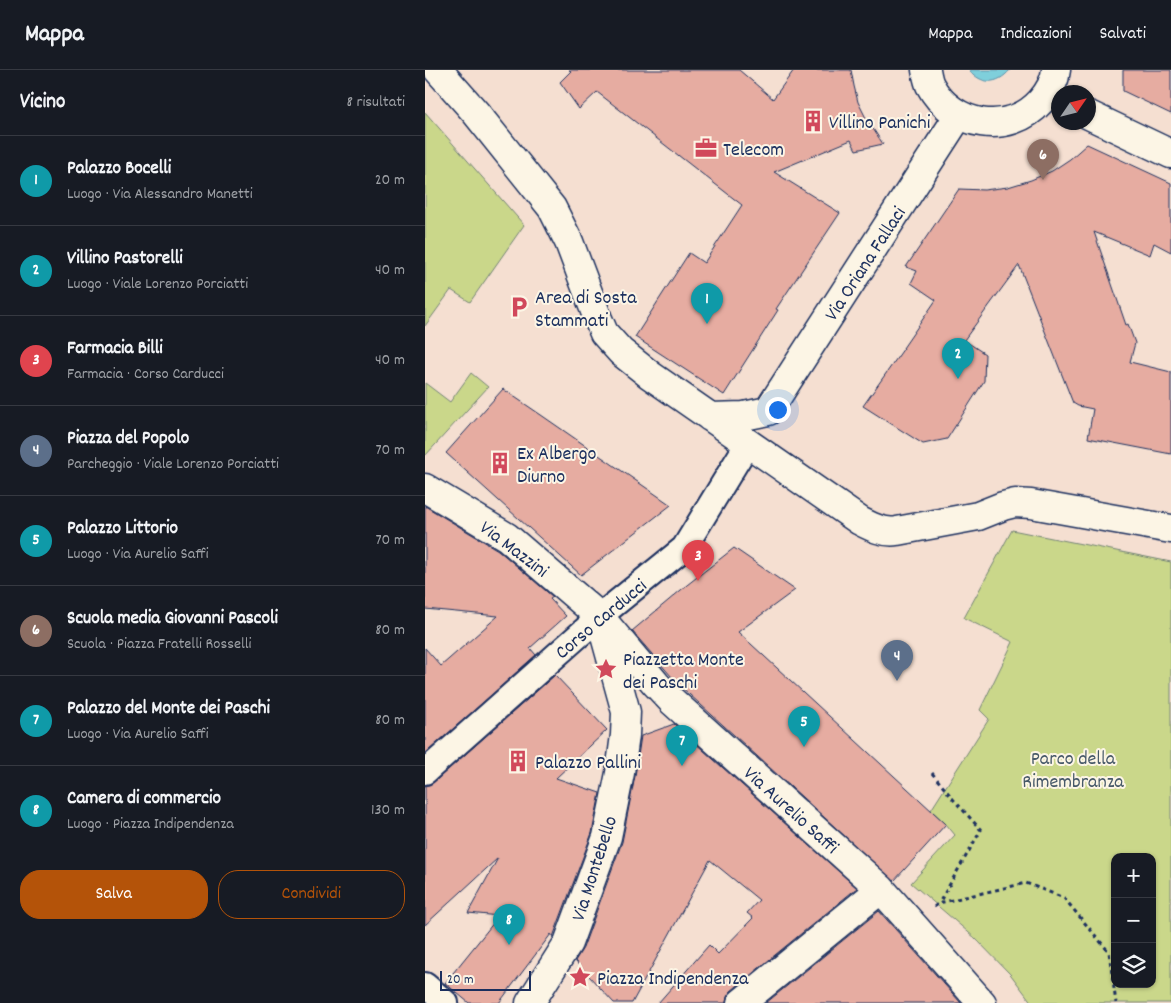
<!DOCTYPE html>
<html lang="it">
<head>
<meta charset="utf-8">
<style>
	body { margin:0; font-family:Dekko,sans-serif; background:#242831; color:#f1f3f6 }
	.controls { position:absolute; right:15px; bottom:15px; display:grid; overflow:hidden; border-radius:10px; box-shadow:0 1px 4px #0004 }
	.controls button { width:45px; height:45px; display:grid; place-items:center; padding:0; border:0; border-bottom:1px solid #363941; background:#171b24; color:#f1f3f6; font:25px sans-serif }
	.compass { position:absolute; left:626px; top:15px; width:45px; height:45px; border-radius:50%; background:#171b24; box-shadow:0 1px 4px #0004; rotate:55deg }
	.scale { position:absolute; left:15px; bottom:12px; width:91px; box-sizing:border-box; padding-left:5px; border:2px solid #1b2f5e; border-top:0; font-size:14px; line-height:18px; white-space:nowrap; color:#1b2f5e; -webkit-text-stroke:4px #fcf5e5; paint-order:stroke }
	.you { position:absolute; left:352px; top:339px; width:18px; height:18px; margin:-12px; border:4px solid #fff; border-radius:50%; background:#1a73e8; box-shadow:0 0 0 8px #1a73e833 }
	.badge { display:grid; place-items:center; width:32px; height:32px; border-radius:50%; background:#b45309; color:#fff; font-size:16px; font-weight:700 }
	.pin { position:absolute; translate:-50% -41px; filter:drop-shadow(0 1px 2px #0008) }
	.pin::after { content:''; position:absolute; top:26px; width:18px; height:15px; background:inherit; clip-path:polygon(0 0,100% 0,50% 100%) }
	.list { margin:0; padding:0; list-style:none }
	h2 { display:flex; justify-content:space-between; align-items:center; height:65px; margin:0; padding:0 20px; font-size:21px }
	h2 small { font-size:16px; font-weight:400; color:#9ea1a6 }
	.list li { display:grid; grid-template-columns:32px 1fr auto; gap:15px; align-items:center; box-sizing:border-box; height:90px; padding:0 20px; border-top:1px solid #363941 }
	.list b { display:block; font-size:19px; white-space:nowrap }
	.list p { margin:0; font-size:16px; white-space:nowrap; color:#9ea1a6 }
	.list em { font-size:16px; font-style:normal; color:#9ea1a6 }
	.actions { display:flex; gap:10px; padding:15px 20px }
	.actions a { flex:1; padding:11px 0; border:1px solid #b45309; border-radius:20px; text-align:center; font-size:18px; color:#b45309 }
	.actions .main { background:#b45309; color:#fff }
	.icon { flex:none; width:28px; height:28px; fill:none; stroke:currentColor; stroke-width:2; stroke-linecap:round; stroke-linejoin:round }
	.map { position:relative; flex:none; width:746px; height:933px; overflow:hidden }
	header { display:flex; align-items:center; gap:30px; box-sizing:border-box; height:70px; padding:0 25px; background:#171b24; border-bottom:1px solid #363941 }
	header strong { font-size:24px }
	nav { display:flex; gap:28px; margin-inline-start:auto; font-size:18px }
	main { display:flex }
	aside { flex:1; background:#171b24 }
	.map>svg:first-child { display:block }
</style>
</head>
<body>
<header>
<strong>Mappa</strong>
<nav><a>Mappa</a><a>Indicazioni</a><a>Salvati</a></nav>
</header>
<main>
<aside>
<h2>Vicino<small>8 risultati</small></h2>
<ul class="list">
<li><span class="badge" style="background:#0f9aa8">1</span><div><b>Palazzo Bocelli</b><p>Luogo · Via Alessandro Manetti</p></div><em>20 m</em></li>
<li><span class="badge" style="background:#0f9aa8">2</span><div><b>Villino Pastorelli</b><p>Luogo · Viale Lorenzo Porciatti</p></div><em>40 m</em></li>
<li><span class="badge" style="background:#e0444e">3</span><div><b>Farmacia Billi</b><p>Farmacia · Corso Carducci</p></div><em>40 m</em></li>
<li><span class="badge" style="background:#5c6f8a">4</span><div><b>Piazza del Popolo</b><p>Parcheggio · Viale Lorenzo Porciatti</p></div><em>70 m</em></li>
<li><span class="badge" style="background:#0f9aa8">5</span><div><b>Palazzo Littorio</b><p>Luogo · Via Aurelio Saffi</p></div><em>70 m</em></li>
<li><span class="badge" style="background:#8d6e63">6</span><div><b>Scuola media Giovanni Pascoli</b><p>Scuola · Piazza Fratelli Rosselli</p></div><em>80 m</em></li>
<li><span class="badge" style="background:#0f9aa8">7</span><div><b>Palazzo del Monte dei Paschi</b><p>Luogo · Via Aurelio Saffi</p></div><em>80 m</em></li>
<li><span class="badge" style="background:#0f9aa8">8</span><div><b>Camera di commercio</b><p>Luogo · Piazza Indipendenza</p></div><em>130 m</em></li>
</ul>
<div class="actions"><a class="main">Salva</a><a>Condividi</a></div>
</aside>
<div class="map">
<svg width="746" height="933" viewBox="0 0 746 933">
	<rect width="100%" height="100%" fill="#f5dfd1"/>
	<filter id="ink" filterUnits="userSpaceOnUse"><feTurbulence type="fractalNoise" baseFrequency=".02" numOctaves="2"/><feDisplacementMap in="SourceGraphic" scale="10" xChannelSelector="R" yChannelSelector="G"/><feConvolveMatrix kernelMatrix="1 2 1 2 8 2 1 2 1" color-interpolation-filters="sRGB"/></filter>
	<g filter="url(#ink)">
		<path fill="#cad78a" stroke="#728374" fill-rule="evenodd" d="M0,42L99,155L45,232L26,220L0,256Z
			M46,303L63,317L0,386V313L25,332Z
			M587,460L746,492V933H607L586,905L550,868L486,813L530,765L521,754L506,740L564,649L555,640L588,572L539,548ZM690,787H727V914H690Z"/>
		<path fill="#7fcfdb" stroke="#578fa9" d="M544,0H585C572,15 557,15 544,0Z"/>
		<path fill="#e6aca1" stroke="#1b2f5e" d="M144,0H314L348,29L369,0H426L429,16L433,32L441,48L458,74L431,80L426,70L349,102L415,143L351,239L353,240L299,325L210,267L264,183L279,193L317,135L172,22L154,39L135,12L146,1Z
			M698,0H746V44L698,21Z
			M662,74L746,113V182L729,173L725,185L669,162L701,255L703,254L710,273L705,292L746,302V384L663,368L668,339L653,336L648,333L594,195L539,270L560,284L559,311L522,369L498,374L438,336L479,278H478L511,230L486,213L492,201L481,197L534,119L559,120L583,117L606,110L627,101L645,89Z
			M78,319L119,347L246,435L156,505L21,383Z
			M0,436L73,480L128,527L125,529L141,546L105,578L111,585L0,684V578L16,596L73,546L0,539Z
			M309,478L370,520L313,562L521,754L469,811L253,614L207,561L262,515Z
			M130,605L182,660L131,708L175,723L167,763L128,867L126,864L74,933H44L20,913L74,846L43,843L73,788L0,855V715H3L9,712Z
			M249,654L432,818L306,921L302,927L301,933H233L284,875L293,884L328,848L322,843L334,830L285,790L207,933H189L150,891L158,878L197,772L210,706L216,666Z
			M454,841L536,933H341Z"/>
		<g fill="none" stroke-linecap="round" stroke-linejoin="round">
			<g stroke="#1b2f5e" stroke-width="28">
				<path id="pedestrian" d="M0,702L180,542L259,478L323,373
					M0,915L21,933"/>
			</g>
			<g stroke="#1b2f5e" stroke-width="31">
				<path id="minor" d="M13,0L51,43L127,138L144,172L173,249L179,263L196,282L225,305L435,451C447,457 458,463 472,461L553,446L578,436L590,433L606,434L746,459
					M501,0C502,5 503,11 505,15C527,57 584,67 616,31C623,23 630,11 631,0
					M664,45L746,84
					M343,341L534,45
					M285,347L319,346L343,341
					M0,418L82,467L174,546L231,614L247,631L456,819L557,933
					M105,933L143,873L182,767L195,703L200,665L201,642L177,555
					M316,933L456,819"/>
			</g>
			<path stroke="#1b2f5e" stroke-width="3" stroke-dasharray="4 4" stroke-linecap="butt" d="M507,703L528,729L556,760L514,833
				M509,837L514,833L601,813L639,828L684,882L691,933"/>
			<use href="#pedestrian" stroke="#fcf5e5" stroke-width="24"/>
			<use href="#minor" stroke="#fcf5e5" stroke-width="28"/>
		</g>
	</g>
	<defs>
		<g id="building-bare" transform="scale(1.725)"><path d="M-4-6H4V6H1V3H-1V6H-4ZM-2.5-4.3h1.7v1.8h-1.7ZM.8-4.3h1.7v1.8H.8ZM-2.5-1h1.7V.8h-1.7ZM.8-1h1.7V.8H.8Z" fill="#d1495b" stroke="#fcf5e5" stroke-width="2.5" paint-order="stroke"/></g>
		<g id="office-bare" transform="scale(1.725)"><path d="M-6-3h4V-5.5h4V-3h4V5H-6ZM-1-4.5V-3h2v-1.5ZM-6 0V1H6V0Z" fill="#d1495b" stroke="#fcf5e5" stroke-width="2.5" paint-order="stroke"/></g>
		<g id="parking-bare" transform="scale(1.725)"><path d="M-3.5-5.5H1a3.5 3.5 0 0 1 0 7H-1V5.5H-3.5ZM-1-3.4V-.6H.8a1.4 1.4 0 0 0 0-2.8Z" fill="#d1495b" stroke="#fcf5e5" stroke-width="2.5" paint-order="stroke"/></g>
		<g id="sight-bare" transform="scale(1.725)"><path d="M0-6L1.8-2.2L6-1.7L2.9 1.2L3.7 5.4L0 3.3L-3.7 5.4L-2.9 1.2L-6-1.7L-1.8-2.2Z" fill="#d1495b" stroke="#fcf5e5" stroke-width="2.5" paint-order="stroke"/></g>
	</defs>
	<g fill-rule="evenodd">
		<use href="#building-bare" x="388" y="51"/>
		<use href="#office-bare" x="281" y="78"/>
		<use href="#parking-bare" x="94" y="237"/>
		<use href="#building-bare" x="75" y="393"/>
		<use href="#sight-bare" x="181" y="599"/>
		<use href="#building-bare" x="93" y="691"/>
		<use href="#sight-bare" x="155" y="907"/>
	</g>
	<g text-anchor="middle" stroke-width="4" stroke-linejoin="round" paint-order="stroke">
		<g font-size="20" fill="#1b2f5e" stroke="#fcf5e5" text-anchor="start">
			<text x="404" y="58">Villino Panichi</text>
			<text x="298" y="85">Telecom</text>
			<text x="110" y="233">Area di Sosta<tspan x="110" dy="23">Stammati</tspan></text>
			<text x="92" y="389">Ex Albergo<tspan x="92" dy="23">Diurno</tspan></text>
			<text x="198" y="595">Piazzetta Monte<tspan x="198" dy="23">dei Paschi</tspan></text>
			<text x="110" y="698">Palazzo Pallini</text>
			<text x="172" y="914">Piazza Indipendenza</text>
		</g>
		<g font-size="20" fill="#1b2f5e" stroke="#fcf5e5">
			<text transform="translate(439 193) rotate(-57)" y="7">Via Oriana Fallaci</text>
			<text transform="translate(90 478) rotate(37)" y="7">Via Mazzini</text>
			<text transform="translate(175 548) rotate(-40)" y="7">Corso Carducci</text>
			<text transform="translate(367 739) rotate(42)" y="7">Via Aurelio Saffi</text>
			<text transform="translate(168 798) rotate(-72)" y="7">Via Montebello</text>
		</g>
		<g font-size="20" fill="#475969" stroke="#fcf5e5">
			<text x="648" y="694">Parco della<tspan x="648" dy="23">Rimembranza</tspan></text>
		</g>
	</g>
</svg>
<div class="controls">
<button>+</button>
<button>−</button>
<button><svg class="icon" aria-label="layers" viewBox="0 0 24 24"><path d="M12 4l9 5-9 5-9-5zM3 14l9 5 9-5"/></svg></button>
</div>
<svg class="compass" viewBox="-18 -18 36 36"><path d="M0-13l5 13h-10z" fill="#e53935"/><path d="M0 13l5-13h-10z" fill="#9ea1a6"/></svg>
<div class="scale">20 m</div>
<div class="you"></div>
<div class="pin badge" style="left:282px;top:254px;background:#0f9aa8">1</div>
<div class="pin badge" style="left:533px;top:309px;background:#0f9aa8">2</div>
<div class="pin badge" style="left:273px;top:511px;background:#e0444e">3</div>
<div class="pin badge" style="left:472px;top:611px;background:#5c6f8a">4</div>
<div class="pin badge" style="left:379px;top:677px;background:#0f9aa8">5</div>
<div class="pin badge" style="left:618px;top:110px;background:#8d6e63">6</div>
<div class="pin badge" style="left:257px;top:696px;background:#0f9aa8">7</div>
<div class="pin badge" style="left:84px;top:875px;background:#0f9aa8">8</div>
</div>
</main>
</body>
</html>
